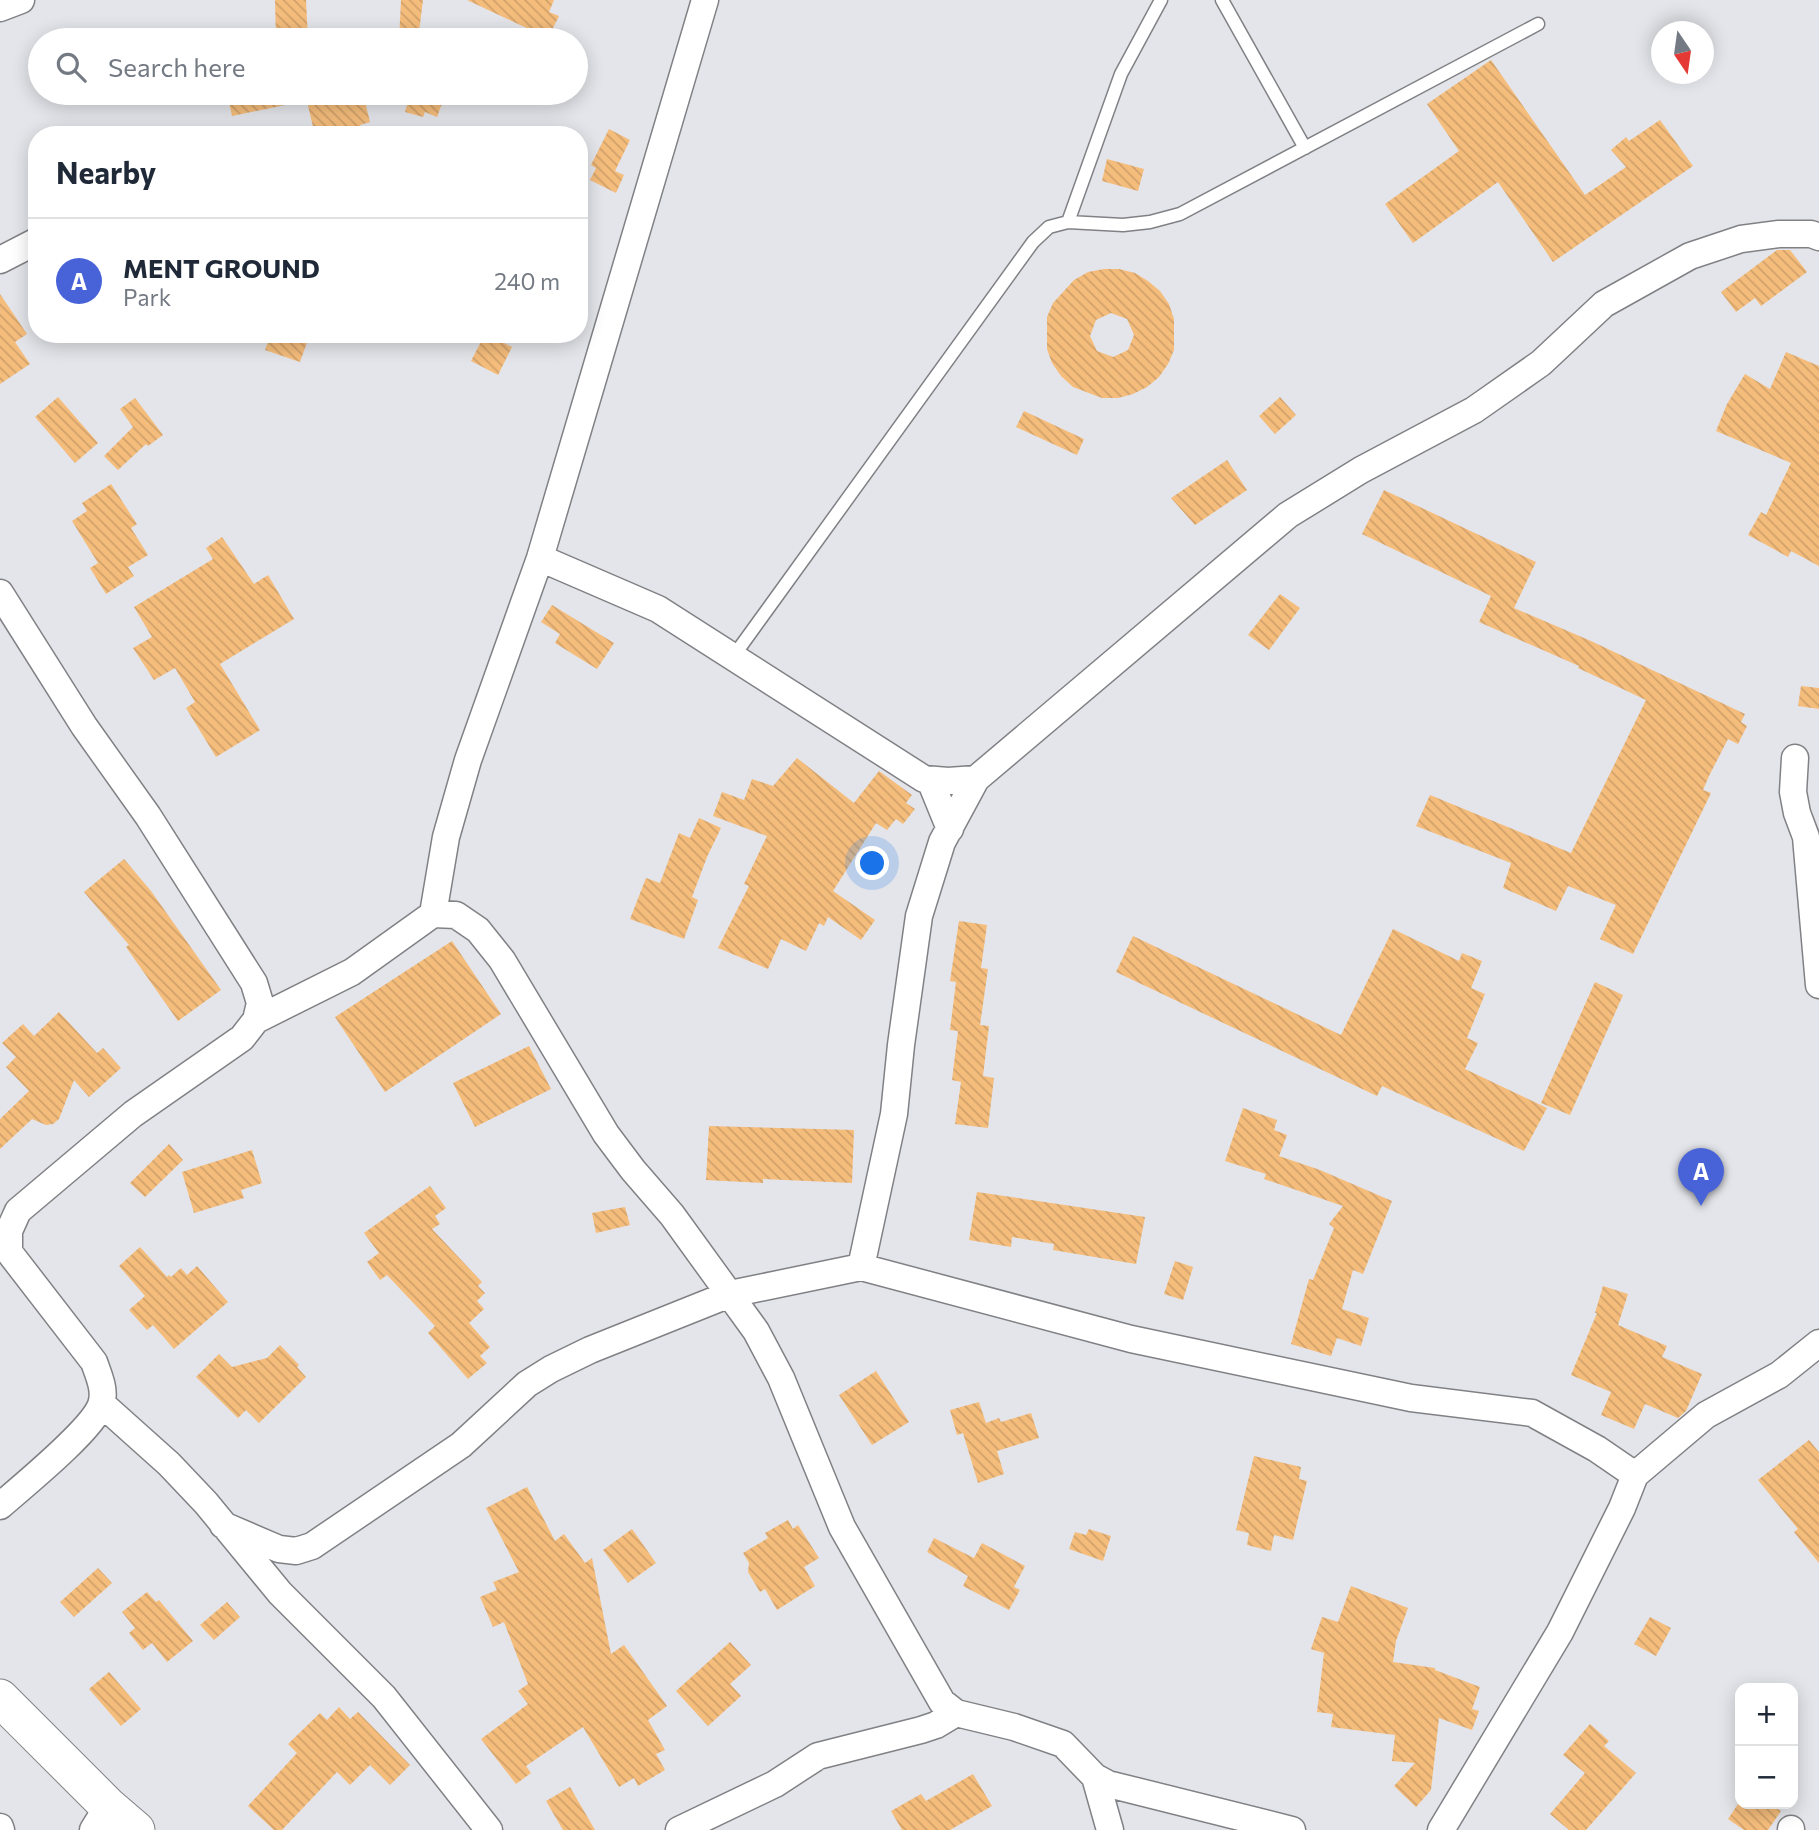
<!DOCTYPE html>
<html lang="en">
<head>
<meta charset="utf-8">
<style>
	body { margin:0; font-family:Commissioner,sans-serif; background:#f6f6f7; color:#1f2937 }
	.controls { position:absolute; right:21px; bottom:21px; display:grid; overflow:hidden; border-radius:14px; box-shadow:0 4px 18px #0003 }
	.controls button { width:63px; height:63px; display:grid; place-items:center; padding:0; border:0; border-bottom:2px solid #e0e1e3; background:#fff; color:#1f2937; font:35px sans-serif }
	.compass { position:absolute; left:1651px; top:21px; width:63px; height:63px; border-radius:50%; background:#fff; box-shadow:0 4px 18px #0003; rotate:167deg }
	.you { position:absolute; left:873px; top:864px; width:24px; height:24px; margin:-18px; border:5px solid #fff; border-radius:50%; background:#1a73e8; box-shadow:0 0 0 10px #1a73e833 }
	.badge { display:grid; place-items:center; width:46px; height:46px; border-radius:50%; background:#4763d7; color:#fff; font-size:23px; font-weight:700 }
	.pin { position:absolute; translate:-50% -58px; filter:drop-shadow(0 2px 4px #0008) }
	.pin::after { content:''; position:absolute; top:37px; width:24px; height:21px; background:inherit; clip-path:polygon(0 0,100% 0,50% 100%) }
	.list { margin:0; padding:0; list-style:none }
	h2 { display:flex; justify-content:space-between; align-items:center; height:91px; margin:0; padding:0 28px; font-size:30px }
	h2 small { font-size:23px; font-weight:400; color:#747a83 }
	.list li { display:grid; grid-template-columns:46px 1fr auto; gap:21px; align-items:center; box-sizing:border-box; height:126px; padding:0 28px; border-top:2px solid #e0e1e3 }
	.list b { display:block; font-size:26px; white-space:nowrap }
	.list p { margin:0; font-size:23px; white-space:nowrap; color:#747a83 }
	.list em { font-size:23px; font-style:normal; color:#747a83 }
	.icon { flex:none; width:38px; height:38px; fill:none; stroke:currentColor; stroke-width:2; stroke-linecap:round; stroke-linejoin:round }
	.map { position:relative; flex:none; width:1819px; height:1830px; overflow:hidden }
	.search { position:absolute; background:#fff; box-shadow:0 4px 18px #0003; left:28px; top:28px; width:560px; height:77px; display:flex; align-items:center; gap:18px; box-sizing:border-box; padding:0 24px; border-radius:38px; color:#747a83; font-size:26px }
	.panel { position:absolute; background:#fff; box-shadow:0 4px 18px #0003; left:28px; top:126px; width:560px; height:217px; border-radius:28px }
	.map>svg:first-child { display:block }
</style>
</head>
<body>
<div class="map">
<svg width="1819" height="1830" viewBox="0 0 1819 1830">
	<defs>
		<pattern id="building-back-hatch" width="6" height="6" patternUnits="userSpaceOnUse" patternTransform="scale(1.75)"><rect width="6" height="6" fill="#f5bd7c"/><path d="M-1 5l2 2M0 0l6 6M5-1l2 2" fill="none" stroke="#d1a16a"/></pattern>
	</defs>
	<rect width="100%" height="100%" fill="#e4e5ea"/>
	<path fill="url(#building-back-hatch)" fill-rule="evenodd" d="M275,0H306L308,40H276Z
		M401,0H423L418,40H399Z
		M467,0H554L549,12L559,16L548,38Z
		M1491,60L1585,195L1626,167L1611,150L1626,137L1629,141L1660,120L1693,166L1553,262L1498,182L1413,243L1385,204L1459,151L1427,104Z
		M227,93H299L300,102L232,116Z
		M305,93H363L370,122L360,125L362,135H315Z
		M380,93H446L437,117L425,112L423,117L405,112L407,105Z
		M609,129L630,140L615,171L624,175L616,193L590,180L596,168L591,165Z
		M1107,159L1144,169L1138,191L1102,181Z
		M1777,250H1790L1807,272L1761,306L1755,298L1736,312L1721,292Z
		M1104,269H1119L1135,273L1148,281L1160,291L1169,304L1174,319V350L1168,364L1159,377L1147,387L1133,394L1118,398H1102L1073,387L1061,376L1052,363L1047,349V317L1053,303L1074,280L1088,272ZM1111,313L1127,319L1134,335L1128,350L1113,357L1097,351L1090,336L1096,320Z
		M0,294L27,334L15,342L30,364L0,384Z
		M271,334H310L300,362L265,350Z
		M485,334H508L504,343L512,347L498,375L471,361Z
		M1786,352L1819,366V566L1791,551L1788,557L1748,535L1761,512L1766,515L1791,463L1716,431L1727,404L1745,374L1770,389Z
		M58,397L98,443L75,463L35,417Z
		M1280,397L1296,415L1275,434L1259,416Z
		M135,398L163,435L148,446L146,444L118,470L104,456L133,427L120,409Z
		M1024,411L1084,439L1077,455L1016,427Z
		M1227,460L1247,490L1195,525L1171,498Z
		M111,484L137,524L131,528L148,555L128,567L134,576L106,594L90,568L98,563L72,521L87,511L82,503Z
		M1384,490L1536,562L1514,608L1591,641L1745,714L1741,722L1747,726L1738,744L1728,739L1709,776L1703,790L1711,793L1633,954L1600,939L1616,905L1568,886L1556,911L1503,888L1511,863L1416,826L1430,795L1571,853L1646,700L1578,668L1579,666L1479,622L1491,596L1362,534Z
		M222,537L254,584L268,575L294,619L220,664L260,730L216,757L186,708L195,702L175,668L154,680L133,648L152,637L134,607L213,559L206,548Z
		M1280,594L1300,608L1269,650L1248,635Z
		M552,605L614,643L597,669L555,643L560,634L541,622Z
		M1801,686L1819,688V709L1798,706Z
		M797,758L854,803L879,771L912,795L906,803L915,809L903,824L896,819L887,830L876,823L833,891L875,920L861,940L828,917L824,926L819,923L806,951L781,939L768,969L718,948L749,886L744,884L767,836L713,816L722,792L744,800L752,779L773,786Z
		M699,818L721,828L707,857L692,897L698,900L684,939L630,919L646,878L660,883L679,833L690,838Z
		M124,859L151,891L221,990L178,1021L126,947L129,945L84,892Z
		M959,921L987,925L981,968L988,969L980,1025L989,1026L983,1076L994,1078L988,1128L955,1124L961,1082L952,1080L958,1031L950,1030L956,982L950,981Z
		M1393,929L1459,961L1462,953L1482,961L1471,988L1485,994L1467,1038L1478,1043L1465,1069L1547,1108L1524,1151L1382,1086L1377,1096L1116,972L1133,936L1341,1035Z
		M452,941L501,1014L385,1092L335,1017Z
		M1595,982L1623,995L1570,1115L1541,1103Z
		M59,1012L97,1053L103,1048L121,1068L89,1097L74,1080L59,1119L53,1124L46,1125L32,1119L0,1149V1119L29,1091L6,1067L16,1057L2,1043L23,1024L34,1036Z
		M529,1046L551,1089L475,1127L453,1083Z
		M1243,1108L1277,1120L1274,1130L1287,1135L1279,1156L1320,1170L1392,1201L1363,1274L1353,1270L1342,1309L1369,1318L1361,1346L1337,1338L1331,1356L1291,1344L1309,1279L1313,1280L1334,1228L1329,1224L1343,1206L1264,1179L1266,1174L1225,1161Z
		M709,1126L854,1130L852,1183L763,1179V1183L706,1180Z
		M169,1144L183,1160L145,1197L130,1183Z
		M252,1150L262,1183L241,1190L244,1198L194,1213L182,1172Z
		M430,1186L446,1208L435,1216L440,1224L432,1229L482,1282L478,1286L485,1293L477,1301L484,1309L469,1323L490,1347L480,1356L487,1363L468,1379L428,1333L435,1326L387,1275L380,1280L367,1262L379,1253L364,1233Z
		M977,1192L1145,1217L1136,1264L1053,1250L1054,1244L1012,1237L1011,1247L969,1240Z
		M625,1207L630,1225L596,1233L592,1213Z
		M140,1247L167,1277L169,1275L171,1277L181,1268L187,1275L197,1266L228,1302L174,1349L153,1325L147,1330L129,1310L145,1296L119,1266Z
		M1175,1261L1193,1267L1183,1300L1164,1294Z
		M1603,1286L1628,1294L1618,1325L1667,1346L1662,1357L1702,1374L1686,1411L1678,1418L1645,1404L1634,1429L1601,1415L1611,1392L1571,1375L1597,1313H1595Z
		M280,1345L299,1365L297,1367L306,1377L259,1423L246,1410L238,1418L196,1377L219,1354L232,1367L267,1358Z
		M876,1371L909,1422L872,1445L839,1395Z
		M979,1402L986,1423L999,1418L1001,1422L1031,1413L1039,1438L997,1451L1004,1474L978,1483L963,1433L957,1435L950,1410Z
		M1809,1440L1819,1452V1563L1794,1532L1798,1529L1758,1480Z
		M1254,1456L1301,1467L1299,1479L1307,1481L1293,1540L1274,1535L1271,1551L1247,1545L1249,1533L1236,1530Z
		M527,1487L555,1541L564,1534L585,1563L592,1558L611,1654L624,1645L667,1706L648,1720L665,1750L656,1754L665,1770L638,1786L634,1778L619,1787L583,1727L526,1766L531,1773L516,1784L481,1739L528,1704L518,1691L528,1684L504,1622L493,1627L480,1597L497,1590L493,1582L519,1572L486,1508Z
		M788,1520L793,1529L798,1525L819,1558L804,1567L815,1586L777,1610L765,1589L760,1592L748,1572L749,1563L743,1553L768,1538L765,1533Z
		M632,1529L656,1563L628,1583L603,1550Z
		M1089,1529L1111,1536L1103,1561L1069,1549L1075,1532L1086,1535Z
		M934,1538L974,1558L982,1543L1025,1566L1014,1587L1020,1590L1009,1610L963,1586L968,1576L927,1552Z
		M98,1568L112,1583L74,1617L60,1602Z
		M1351,1586L1408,1608L1396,1641L1393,1662L1435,1668V1670L1480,1687L1472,1709L1479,1711L1472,1730L1439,1718L1431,1790L1416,1807L1394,1786L1415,1763L1392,1761L1395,1735L1331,1727L1333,1714L1317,1712L1324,1653L1311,1649L1322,1617L1338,1622Z
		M147,1592L156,1602L159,1600L193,1641L167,1662L152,1643L143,1650L129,1633L135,1628L122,1612Z
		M227,1602L240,1617L214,1640L200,1625Z
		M1650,1617L1671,1628L1656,1656L1634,1644Z
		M730,1642L751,1665L730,1684L741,1696L708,1726L676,1691Z
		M109,1672L141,1709L121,1726L89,1689Z
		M339,1707L350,1719L358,1712L410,1765L390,1785L370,1765L350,1785L337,1772L282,1830H274L248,1806L297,1753L288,1744L320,1713L327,1720Z
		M1590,1724L1609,1741L1604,1746L1636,1773L1586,1830H1569L1550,1814L1585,1773L1563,1755Z
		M973,1774L992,1806L950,1830H902L891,1811L921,1794L926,1801Z
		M570,1787L595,1830H563L546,1801Z
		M1738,1804H1770L1781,1811L1768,1830H1744L1728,1819Z"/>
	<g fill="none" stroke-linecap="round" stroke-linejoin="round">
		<g stroke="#808185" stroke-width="15">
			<path id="lane" d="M1222,0L1305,148
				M1068,222L1121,74L1161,0
				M733,657L1033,242L1049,227L1068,222L1123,225L1150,222L1180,214L1538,24"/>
		</g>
		<g stroke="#808185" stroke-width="29">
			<path id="street" d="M0,8L21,0
				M0,260L37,241
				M540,558L658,609L924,779L948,781L976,779
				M0,593L84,726L148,816L254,983L260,1003L256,1020L242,1038L133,1114L18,1211L9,1231V1252L94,1362C99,1376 106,1391 101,1405C92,1430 23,1486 0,1506
				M1795,758L1793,792L1797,813L1806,837L1819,985
				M930,780L950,829
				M433,914L446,837L468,760L540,558L705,0
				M256,1020L352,972L433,914L456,915L478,930L502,960L606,1134L633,1170L672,1215L756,1331L781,1378L842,1527L942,1702L956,1713L1014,1727L1063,1744L1095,1777L1108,1784L1292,1830
				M861,1267L894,1114L901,1045L919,916L942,842L976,779L1288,515L1361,470L1474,410L1541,363L1604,304L1690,256L1741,239L1779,234H1811L1819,237
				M102,1404L169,1464L206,1503L280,1593L384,1697L489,1830
				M223,1525L279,1549L296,1551L312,1546L461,1445L527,1384L551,1369L590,1350L730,1294L861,1267L1131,1339L1411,1398L1532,1413L1597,1449L1635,1475
				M1095,1777L1110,1830
				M0,1827L1,1830
				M93,1830L108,1806
				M679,1830L775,1784L818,1756L921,1730L936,1725L956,1713
				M1441,1830L1560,1632L1622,1508L1635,1475L1706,1415L1779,1375L1819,1343
				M1791,1830V1829"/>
		</g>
		<g stroke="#808185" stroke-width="39">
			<path id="secondary" d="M0,1698L108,1806L136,1830"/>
		</g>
		<use href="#lane" stroke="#fff" stroke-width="12"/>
		<use href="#street" stroke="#fff" stroke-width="26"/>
		<use href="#secondary" stroke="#fff" stroke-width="37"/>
	</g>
</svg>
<div class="controls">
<button>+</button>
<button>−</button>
</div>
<svg class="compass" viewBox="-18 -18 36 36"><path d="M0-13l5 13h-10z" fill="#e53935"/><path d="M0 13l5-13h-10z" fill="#747a83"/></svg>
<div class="you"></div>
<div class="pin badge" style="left:1701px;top:1206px">A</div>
<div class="search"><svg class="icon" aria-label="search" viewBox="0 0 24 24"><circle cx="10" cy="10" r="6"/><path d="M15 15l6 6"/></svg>Search here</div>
<section class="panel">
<h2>Nearby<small></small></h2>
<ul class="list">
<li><span class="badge">A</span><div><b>MENT GROUND</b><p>Park</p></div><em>240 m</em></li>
</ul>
</section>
</div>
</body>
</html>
